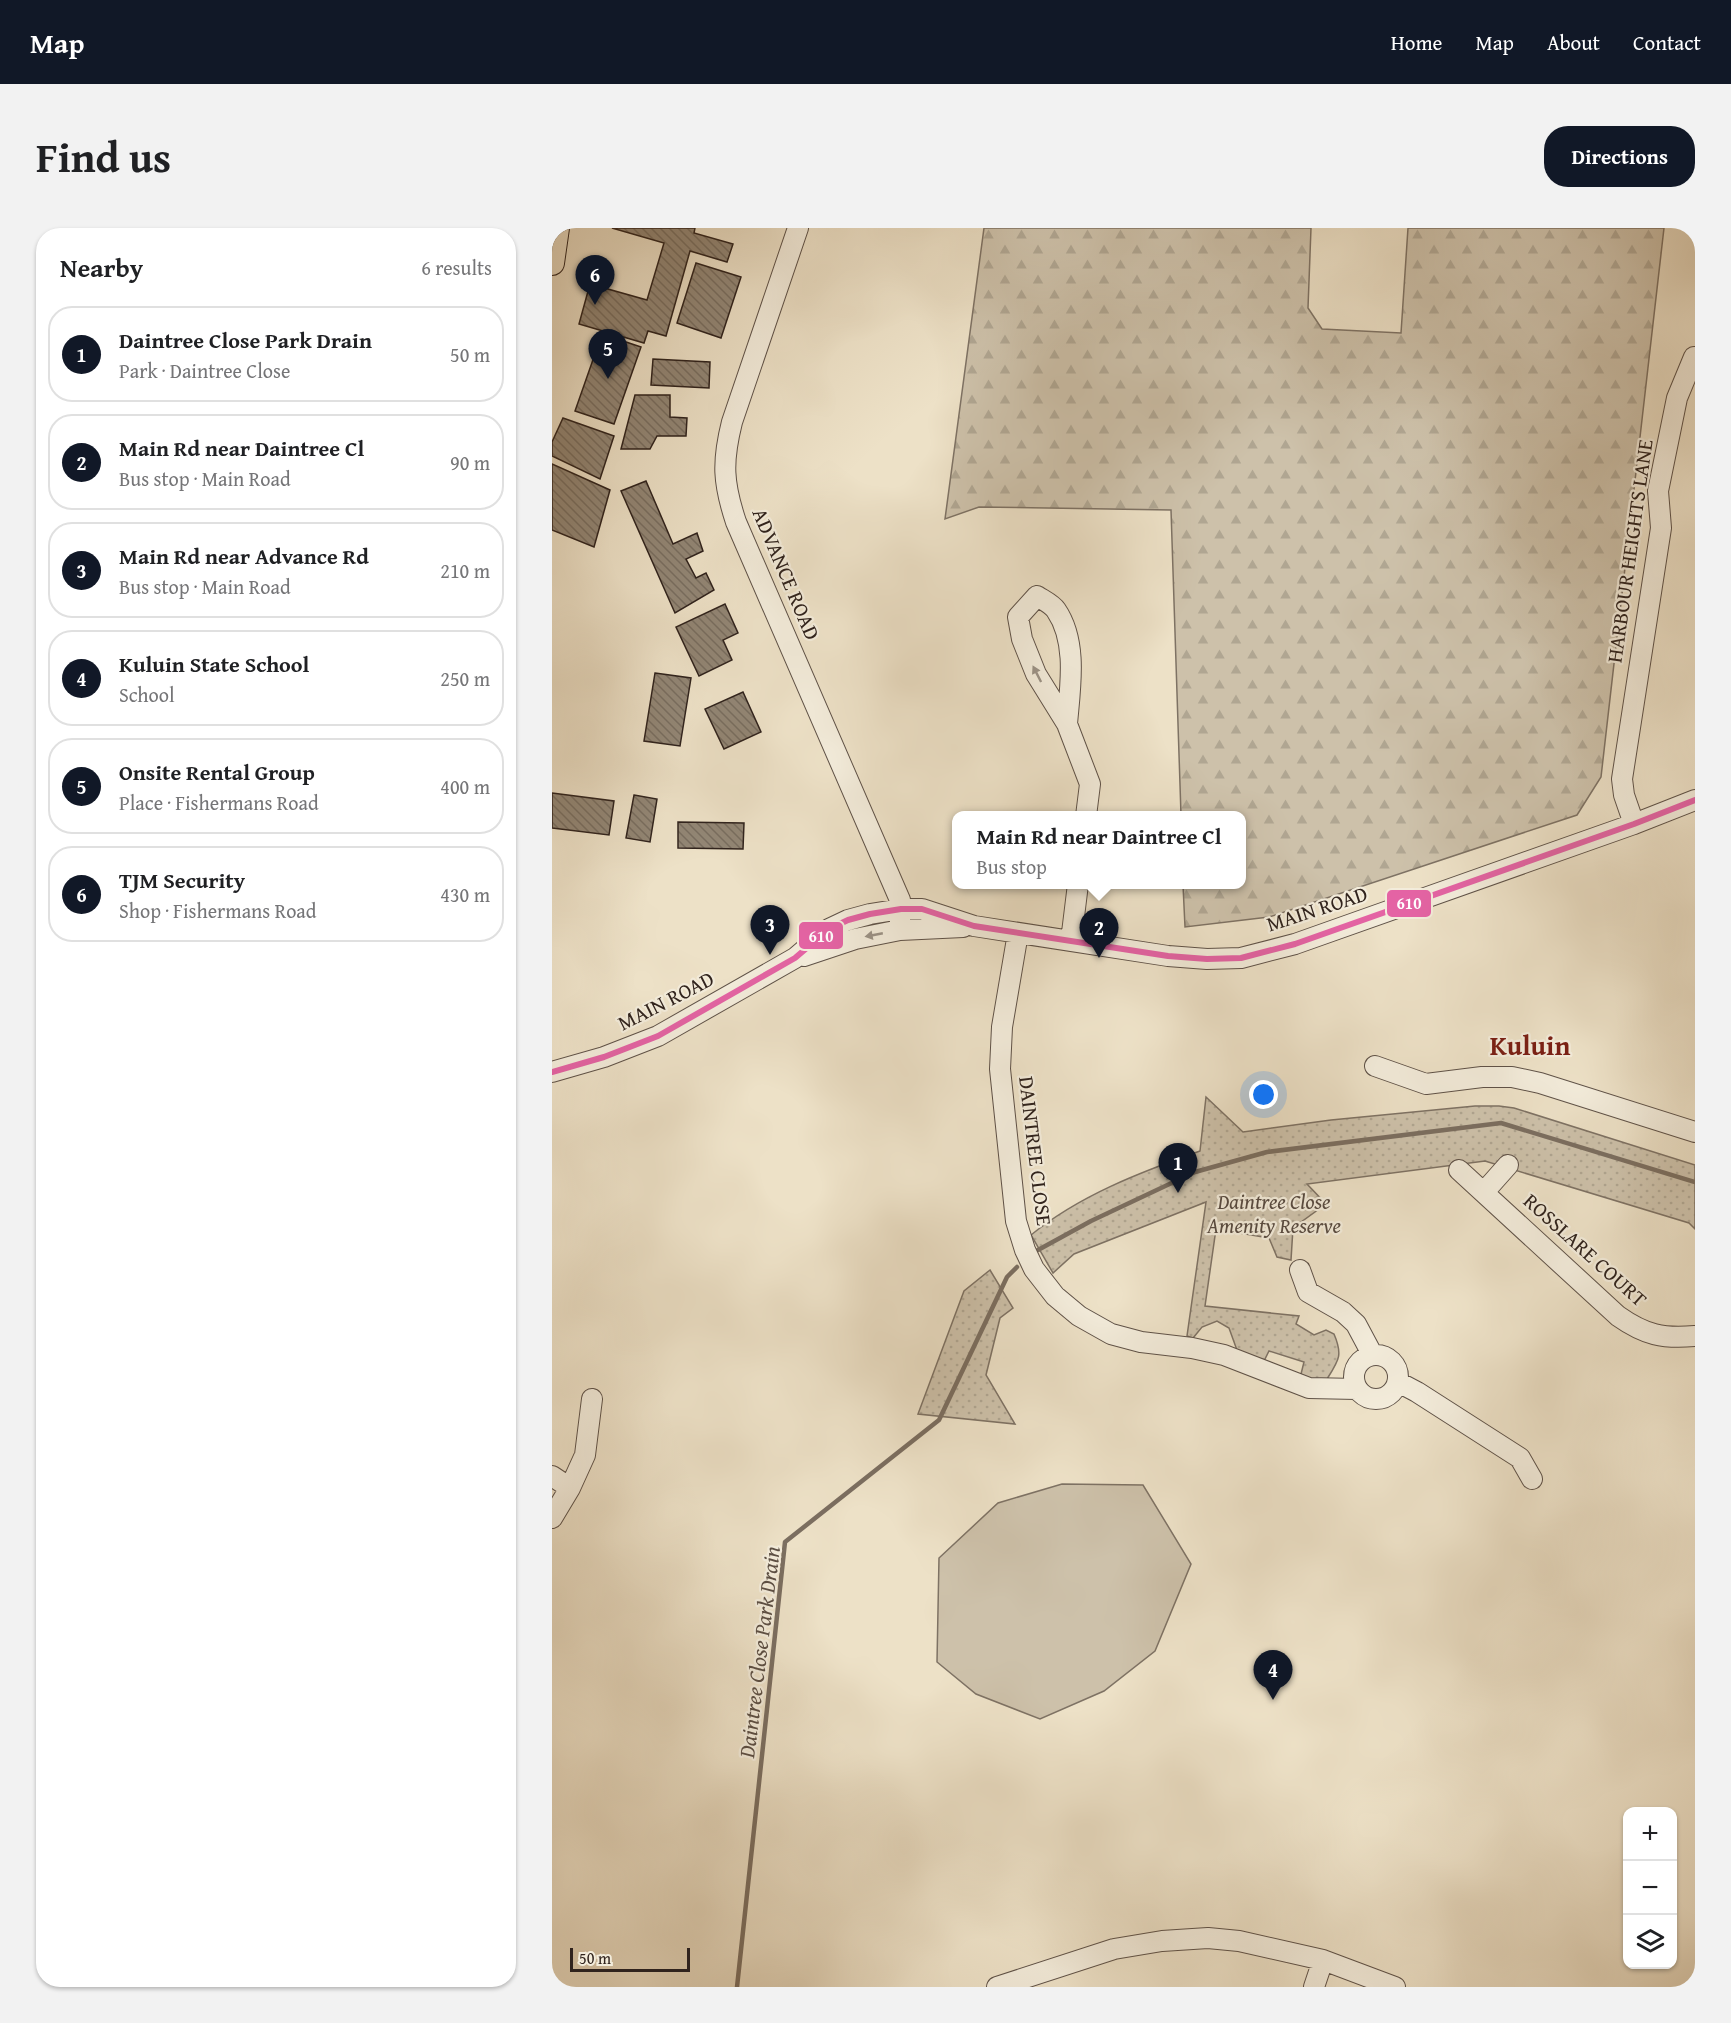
<!DOCTYPE html>
<html lang="en">
<head>
<meta charset="utf-8">
<style>
	body { margin:0; font-family:"Gentium Book Plus",serif; background:#f2f2f2; color:#202124 }
	.controls { position:absolute; right:18px; bottom:18px; display:grid; overflow:hidden; border-radius:12px; box-shadow:0 2px 4px #0004 }
	.controls button { width:54px; height:54px; display:grid; place-items:center; padding:0; border:0; border-bottom:2px solid #e0e0e0; background:#fff; color:#202124; font:30px sans-serif }
	.scale { position:absolute; left:18px; bottom:15px; width:120px; box-sizing:border-box; padding-left:6px; border:3px solid #30231d; border-top:0; font-size:16px; line-height:21px; white-space:nowrap; color:#30231d; -webkit-text-stroke:4px #f3ecdb; paint-order:stroke }
	.you { position:absolute; left:712px; top:867px; width:21px; height:21px; margin:-15px; border:4px solid #fff; border-radius:50%; background:#1a73e8; box-shadow:0 0 0 9px #1a73e833 }
	.badge { display:grid; place-items:center; width:39px; height:39px; border-radius:50%; background:#111827; color:#fff; font-size:20px; font-weight:700 }
	.pin { position:absolute; translate:-50% -50px; filter:drop-shadow(0 2px 3px #0008) }
	.pin::after { content:''; position:absolute; top:32px; width:21px; height:18px; background:inherit; clip-path:polygon(0 0,100% 0,50% 100%) }
	.popup { position:absolute; left:400px; top:583px; width:294px; height:78px; box-sizing:border-box; display:grid; place-content:center; border-radius:12px; background:#fff; filter:drop-shadow(0 2px 4px #0005); font-size:20px; white-space:nowrap; color:#757577 }
	.popup b { font-size:22px; color:#202124 }
	.popup::after { content:''; position:absolute; left:50%; top:100%; margin-left:-12px; border:12px solid transparent; border-top-color:#fff }
	.list { margin:0; padding:0; list-style:none }
	h2 { display:flex; justify-content:space-between; align-items:center; height:78px; margin:0; padding:0 24px; font-size:26px }
	h2 small { font-size:20px; font-weight:400; color:#757577 }
	.list li { display:grid; grid-template-columns:39px 1fr auto; gap:18px; align-items:center; box-sizing:border-box; height:96px; margin:0 12px 12px; padding:0 12px; border:2px solid #e0e0e0; border-radius:24px }
	.list b { display:block; font-size:22px; white-space:nowrap }
	.list p { margin:0; font-size:20px; white-space:nowrap; color:#757577 }
	.list em { font-size:20px; font-style:normal; color:#757577 }
	.icon { flex:none; width:33px; height:33px; fill:none; stroke:currentColor; stroke-width:2; stroke-linecap:round; stroke-linejoin:round }
	.map { position:relative; flex:none; width:1143px; height:1759px; overflow:hidden; border-radius:24px }
	header { display:flex; align-items:center; gap:36px; box-sizing:border-box; height:84px; padding:0 30px; background:#111827; color:#fff }
	header strong { font-size:28px }
	nav { display:flex; gap:33px; margin-inline-start:auto; font-size:21px }
	.intro { display:flex; align-items:center; justify-content:space-between; box-sizing:border-box; height:144px; padding:0 36px }
	h1 { margin:0; font-size:42px }
	.button { padding:15px 27px; border-radius:24px; background:#111827; color:#fff; font-size:21px; font-weight:700 }
	main { display:flex; gap:36px; padding:0 36px }
	aside { flex:1; background:#fff; border-radius:24px; box-shadow:0 2px 4px #0004 }
	.map>svg:first-child { display:block }
</style>
</head>
<body>
<header>
<strong>Map</strong>
<nav><a>Home</a><a>Map</a><a>About</a><a>Contact</a></nav>
</header>
<div class="intro"><h1>Find us</h1><a class="button">Directions</a></div>
<main>
<aside>
<h2>Nearby<small>6 results</small></h2>
<ul class="list">
<li><span class="badge">1</span><div><b>Daintree Close Park Drain</b><p>Park · Daintree Close</p></div><em>50 m</em></li>
<li><span class="badge">2</span><div><b>Main Rd near Daintree Cl</b><p>Bus stop · Main Road</p></div><em>90 m</em></li>
<li><span class="badge">3</span><div><b>Main Rd near Advance Rd</b><p>Bus stop · Main Road</p></div><em>210 m</em></li>
<li><span class="badge">4</span><div><b>Kuluin State School</b><p>School</p></div><em>250 m</em></li>
<li><span class="badge">5</span><div><b>Onsite Rental Group</b><p>Place · Fishermans Road</p></div><em>400 m</em></li>
<li><span class="badge">6</span><div><b>TJM Security</b><p>Shop · Fishermans Road</p></div><em>430 m</em></li>
</ul>
</aside>
<div class="map">
<svg width="1143" height="1759" viewBox="0 0 1143 1759">
	<defs>
		<pattern id="green-dots" width="8" height="8" patternUnits="userSpaceOnUse" patternTransform="scale(1.5)"><rect width="8" height="8" fill="#cdc1aa"/><path d="M2 2h.1M6 6h.1" fill="none" stroke="#b0a692" stroke-width="1.8" stroke-linecap="round"/></pattern>
		<pattern id="forest-firs" width="22" height="20" patternUnits="userSpaceOnUse" patternTransform="scale(1.5)"><rect width="22" height="20" fill="#cdc1aa"/><path d="M5 1l3.5 6h-7zM16 11l3.5 6h-7z" fill="#b0a692"/></pattern>
		<pattern id="building-back-hatch" width="6" height="6" patternUnits="userSpaceOnUse" patternTransform="scale(1.5)"><rect width="6" height="6" fill="#928675"/><path d="M-1 5l2 2M0 0l6 6M5-1l2 2" fill="none" stroke="#786d5f"/></pattern>
	</defs>
	<rect width="100%" height="100%" fill="#ede1c7"/>
	<filter id="stains"><feTurbulence type="fractalNoise" baseFrequency=".00333" numOctaves="4"/><feColorMatrix values="0 0 0 0 .2 0 0 0 0 .09 0 0 0 0 .02 0 0 0 .5 -.17"/></filter>
	<radialGradient id="worn" r=".72"><stop offset=".6" stop-color="#630" stop-opacity="0"/><stop offset="1" stop-color="#630" stop-opacity=".3"/></radialGradient>
	<path fill="url(#green-dots)" stroke="#7e7264" stroke-width="1.5" d="M654,869L691,904L779,892L923,878H947L962,880L1143,937V1001L1137,995L933,933L755,956L774,976L741,1000L739,1032L725,1029L717,1010L664,1001L653,1078L747,1088L744,1096L762,1107L774,1102L782,1106C791,1127 787,1132 775,1151L758,1155L748,1150L752,1134L717,1123L711,1135L686,1125L677,1100L665,1093L650,1099L641,1110L635,1108L654,974L522,1026L501,1045L479,1007C528,967 589,944 648,923Z
		M438,1042L461,1080L448,1090L434,1147L463,1196L366,1186L412,1063Z"/>
	<path fill="url(#forest-firs)" stroke="#7e7264" stroke-width="1.5" d="M432,0H759L756,80L770,101L849,105L856,0H1112L1049,549L1025,587L717,689L633,699L631,657L690,656V588L629,587L619,282L427,279L393,291Z"/>
	<path fill="#cdc1aa" stroke="#7e7264" stroke-width="1.5" d="M510,1256L591,1257L639,1336L603,1423L552,1463L488,1491L424,1466L385,1434L387,1330L446,1275Z"/>
	<g fill="none" stroke-linecap="round" stroke-linejoin="round">
		<path stroke="#7b6e60" stroke-width="4.5" d="M486,1022L539,993L643,944L715,924L949,895L1143,954
			M185,1759L233,1314L387,1192L455,1049L465,1039"/>
	</g>
	<path fill="url(#building-back-hatch)" stroke="#30231d" stroke-width="1.5" d="M60,0H143L142,5L181,16L175,34L138,23L114,108L96,103L92,115L27,96L38,56L95,72L112,15Z
		M144,35L189,49L169,110L125,95Z
		M50,106L89,119L62,196L23,183Z
		M101,131L158,134L157,160L99,157Z
		M83,167H118V189L135,190L134,208H105L98,221H69Z
		M11,190L62,208L48,251L0,228V214Z
		M0,236L58,262L42,319L0,302Z
		M94,253L121,316L145,305L151,323L134,331L144,350L154,345L162,362L123,385L69,263Z
		M173,376L186,405L171,412L180,432L147,448L124,399Z
		M103,445L139,450L128,518L92,513Z
		M191,464L209,504L172,521L153,481Z
		M0,565L62,573L57,607L0,600Z
		M82,567L105,571L98,614L74,610Z
		M126,594L192,595L191,621L126,620Z"/>
	<g fill="none" stroke-linecap="round" stroke-linejoin="round">
		<g stroke="#5f5248" stroke-width="22">
			<path id="minor" d="M246,0L180,194C170,234 171,255 184,294L348,672V702
				M515,496C518,460 526,414 504,382C500,376 491,372 485,368L466,389L470,411L484,446L515,496L538,556L534,588
				M1082,596L1072,567L1070,551L1109,300L1106,263L1125,170L1142,129
				M466,705L450,799L448,841L464,993L473,1022L482,1041L503,1068L527,1088L559,1106L589,1114L640,1120L672,1127L757,1160L805,1161
				M519,713L526,656
				M252,728L303,711L348,702L411,699
				M823,838L874,856L930,849H960L988,855L1143,904
				M0,844L52,829L106,808L243,730L277,701L296,692L318,686L349,681H370L422,698L616,728L655,731L689,730L743,716L1082,596L1143,572
				M907,942L1066,1088C1093,1107 1111,1111 1143,1108
				M932,964L956,937
				M748,1042L756,1064L791,1084L804,1096L820,1126
				M802 1149a22 22 0 1 1 44 0a22 22 0 1 1-44 0Z
				M846,1154L865,1164L968,1230L980,1251
				M0,1248L18,1260
				M0,1290L18,1260L33,1227L40,1171
				M445,1759L562,1721L610,1713L656,1710L687,1713L771,1732L843,1759
				M762,1759L771,1732"/>
		</g>
		<g stroke="#30231d" stroke-width="26">
			<path id="major" d="M0,35L5,0"/>
		</g>
		<use href="#minor" stroke="#f3ecdb" stroke-width="20"/>
		<use href="#major" stroke="#ede1c7" stroke-width="24"/>
		<g stroke="#f3ecdb" stroke-width="10">
			<path id="bus-1" d="M0,844L52,829L106,808L243,730L277,701L296,692L318,686L349,681H370L422,698L616,728L655,731L689,730L743,716L1082,596L1143,572"/>
		</g>
		<use href="#bus-1" stroke="#e463a4" stroke-width="6"/>
	</g>
	<defs><path id="oneway-solid" d="M-6-.8H1V-3.2L6.5 0L1 3.2V.8H-6Z" transform="scale(1.5)"/></defs>
	<g fill="#9b9286">
		<use href="#oneway-solid" transform="translate(485 446) rotate(-117)"/>
		<use href="#oneway-solid" transform="translate(322 707) rotate(169)"/>
	</g>
	<g text-anchor="middle" stroke-width="4.5" stroke-linejoin="round" paint-order="stroke">
		<g font-size="21" fill="#30231d" stroke="#f3ecdb">
			<text transform="translate(1078 323) rotate(-82)" y="7">HARBOUR HEIGHTS LANE</text>
			<text transform="translate(234 346) rotate(67)" y="7">ADVANCE ROAD</text>
			<text transform="translate(765 681) rotate(-18)" y="7">MAIN ROAD</text>
			<text transform="translate(114 773) rotate(-27)" y="7">MAIN ROAD</text>
			<text transform="translate(483 923) rotate(83)" y="7">DAINTREE CLOSE</text>
			<text transform="translate(1033 1022) rotate(42)" y="7">ROSSLARE COURT</text>
		</g>
		<g font-size="21" font-style="italic" fill="#574a40" stroke="#f3ecdb">
			<text x="722" y="981">Daintree Close<tspan x="722" dy="24">Amenity Reserve</tspan></text>
		</g>
		<g font-size="22" font-style="italic" fill="#5c4f44" stroke="#f3ecdb">
			<text transform="translate(207 1424) rotate(-83)" y="8">Daintree Close Park Drain</text>
		</g>
		<g font-size="27" font-weight="bold" fill="#7a1f14" stroke="#f3ecdb">
			<text x="978" y="827">Kuluin</text>
		</g>
	</g>
	<g stroke="#f3ecdb" stroke-width="2">
		<rect x="834" y="661" width="46" height="29" rx="6" fill="#e463a4"/>
		<rect x="246" y="693" width="46" height="29" rx="6" fill="#e463a4"/>
	</g>
	<g font-size="16" text-anchor="middle" font-weight="bold" fill="#fff">
		<text x="857" y="681">610</text>
		<text x="269" y="714">610</text>
	</g>
	<rect width="100%" height="100%" filter="url(#stains)"/>
	<rect width="100%" height="100%" fill="url(#worn)"/>
</svg>
<div class="controls">
<button>+</button>
<button>−</button>
<button><svg class="icon" aria-label="layers" viewBox="0 0 24 24"><path d="M12 4l9 5-9 5-9-5zM3 14l9 5 9-5"/></svg></button>
</div>
<div class="scale">50 m</div>
<div class="you"></div>
<div class="pin badge" style="left:626px;top:965px">1</div>
<div class="pin badge" style="left:547px;top:730px">2</div>
<div class="popup"><b>Main Rd near Daintree Cl</b>Bus stop</div>
<div class="pin badge" style="left:218px;top:727px">3</div>
<div class="pin badge" style="left:721px;top:1472px">4</div>
<div class="pin badge" style="left:56px;top:151px">5</div>
<div class="pin badge" style="left:43px;top:77px">6</div>
</div>
</main>
</body>
</html>
